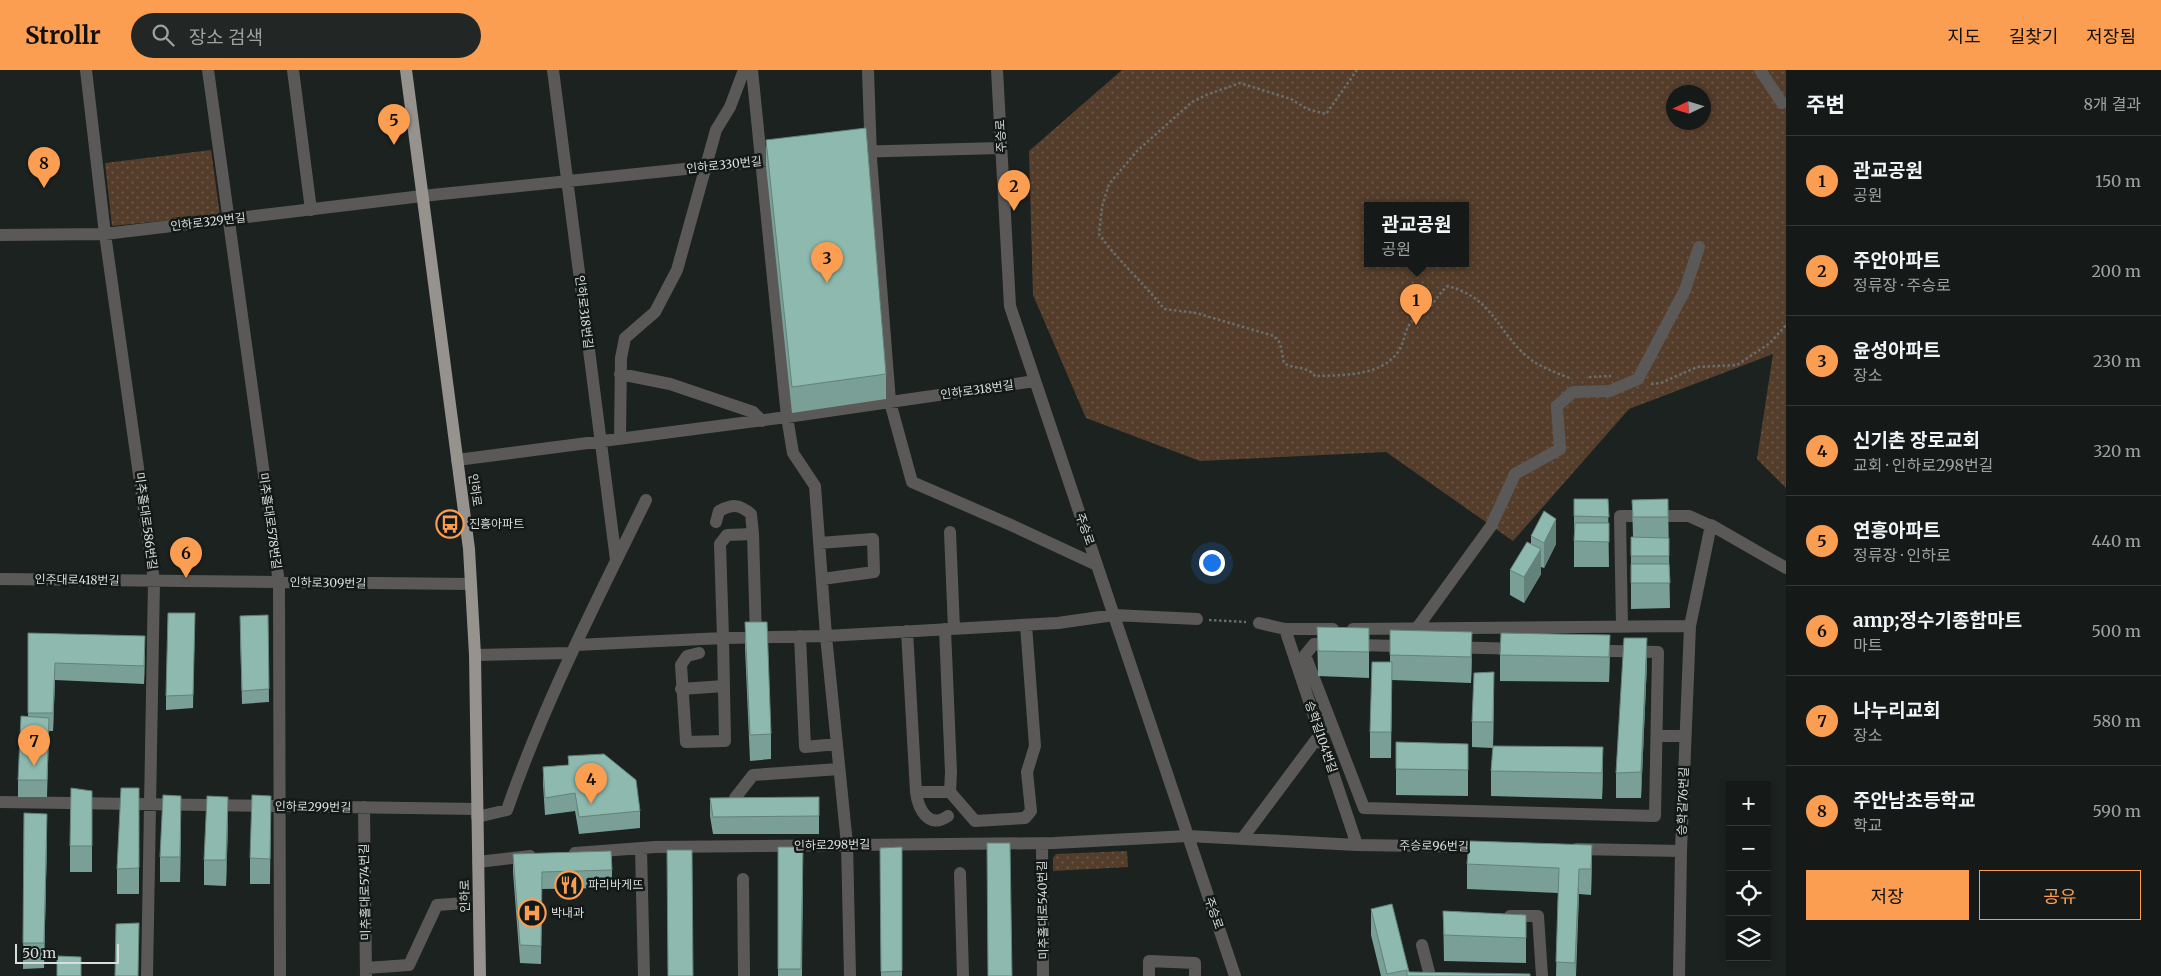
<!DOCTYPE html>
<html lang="ko">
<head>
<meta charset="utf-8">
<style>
	body { margin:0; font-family:Merriweather,"Noto Sans KR",serif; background:#222725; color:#f1f3f6 }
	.controls { position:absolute; right:15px; bottom:15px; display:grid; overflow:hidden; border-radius:0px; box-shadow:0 2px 8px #0003 }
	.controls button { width:45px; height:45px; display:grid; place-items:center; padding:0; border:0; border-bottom:1px solid #343837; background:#151a18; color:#f1f3f6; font:25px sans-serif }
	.compass { position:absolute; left:1666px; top:15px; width:45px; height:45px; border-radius:50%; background:#151a18; box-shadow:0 2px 8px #0003; rotate:266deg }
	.scale { position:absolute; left:15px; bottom:12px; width:104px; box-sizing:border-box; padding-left:5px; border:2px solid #d9dddc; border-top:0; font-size:14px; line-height:18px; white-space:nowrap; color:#d9dddc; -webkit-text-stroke:4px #131917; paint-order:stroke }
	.you { position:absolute; left:1211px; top:492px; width:18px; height:18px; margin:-12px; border:4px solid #fff; border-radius:50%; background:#1a73e8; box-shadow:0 0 0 8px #1a73e833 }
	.badge { display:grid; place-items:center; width:32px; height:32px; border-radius:50%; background:#fb9e52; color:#111; font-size:16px; font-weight:700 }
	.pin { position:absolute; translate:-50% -41px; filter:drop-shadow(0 1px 2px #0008) }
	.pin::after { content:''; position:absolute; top:26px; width:18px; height:15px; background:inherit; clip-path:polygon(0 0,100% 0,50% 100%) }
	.popup { position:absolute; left:1364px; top:132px; width:105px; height:65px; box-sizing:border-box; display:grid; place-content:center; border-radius:0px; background:#151a18; filter:drop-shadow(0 1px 4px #0005); font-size:16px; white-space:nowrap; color:#9da1a2 }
	.popup b { font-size:19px; color:#f1f3f6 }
	.popup::after { content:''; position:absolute; left:50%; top:100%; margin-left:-10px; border:10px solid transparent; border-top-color:#151a18 }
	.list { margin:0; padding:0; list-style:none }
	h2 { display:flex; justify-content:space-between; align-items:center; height:65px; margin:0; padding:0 20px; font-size:21px }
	h2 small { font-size:16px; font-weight:400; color:#9da1a2 }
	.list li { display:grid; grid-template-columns:32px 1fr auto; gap:15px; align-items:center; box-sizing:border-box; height:90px; padding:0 20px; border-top:1px solid #343837 }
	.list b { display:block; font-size:19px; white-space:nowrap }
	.list p { margin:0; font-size:16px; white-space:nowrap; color:#9da1a2 }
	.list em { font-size:16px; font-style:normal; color:#9da1a2 }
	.actions { display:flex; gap:10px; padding:15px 20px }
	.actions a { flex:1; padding:11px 0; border:1px solid #fb9e52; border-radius:0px; text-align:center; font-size:18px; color:#fb9e52 }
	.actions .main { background:#fb9e52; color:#111 }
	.icon { flex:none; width:28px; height:28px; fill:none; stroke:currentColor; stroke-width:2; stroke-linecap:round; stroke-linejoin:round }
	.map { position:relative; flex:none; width:1786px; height:906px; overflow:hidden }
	header { display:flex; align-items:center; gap:30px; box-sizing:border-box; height:70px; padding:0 25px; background:#fb9e52; color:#111 }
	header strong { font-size:24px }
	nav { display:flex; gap:28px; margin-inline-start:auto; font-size:18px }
	.search { width:350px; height:45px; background:#222725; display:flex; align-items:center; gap:12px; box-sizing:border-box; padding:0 18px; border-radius:28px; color:#9da1a2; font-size:19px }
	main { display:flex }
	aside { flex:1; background:#151a18 }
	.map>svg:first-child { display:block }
</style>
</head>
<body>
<header>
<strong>Strollr</strong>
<div class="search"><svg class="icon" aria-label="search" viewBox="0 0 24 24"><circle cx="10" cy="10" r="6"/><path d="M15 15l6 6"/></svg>장소 검색</div>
<nav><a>지도</a><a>길찾기</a><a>저장됨</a></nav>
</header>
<main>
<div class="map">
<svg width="1786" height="906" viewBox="0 0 1786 906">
	<defs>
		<pattern id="park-dots" width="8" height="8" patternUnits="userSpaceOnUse" patternTransform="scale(1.25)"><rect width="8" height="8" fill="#553d2b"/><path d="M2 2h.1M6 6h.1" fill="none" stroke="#6d5949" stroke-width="1.8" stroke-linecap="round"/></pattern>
	</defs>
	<rect width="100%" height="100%" fill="#1c2220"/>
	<path fill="url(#park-dots)" fill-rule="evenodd" d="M1122,0H1786V418L1757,389L1773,284L1629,339L1513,471L1386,382L1200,391L1086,348L1033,225L1029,81ZM1674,22H1704V52H1674ZM1367,136H1465V194H1367Z
		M211,80L220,145L112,156L105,93Z
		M1127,781L1128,797L1053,801V788L1056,784Z"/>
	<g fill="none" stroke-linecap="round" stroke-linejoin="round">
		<path stroke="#686e6c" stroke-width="2.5" stroke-dasharray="2.5 2.5" stroke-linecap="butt" d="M1357,0L1326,44L1307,39L1291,29L1240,13L1206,25L1192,32L1137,81L1109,114L1102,137L1099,164C1118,191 1144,213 1164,239L1196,243L1274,266L1280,273L1284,293C1294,300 1306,295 1315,306C1341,305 1380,307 1398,282C1405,272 1404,260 1412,251C1417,245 1425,243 1430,237C1436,230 1440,222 1448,216C1491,228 1495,256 1524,284C1538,297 1555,302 1572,309
			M1589,307L1611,306
			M1651,314L1661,313L1697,297L1737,295L1770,273L1786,255
			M1209,550L1246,552"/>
		<path stroke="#5b5957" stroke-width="12" d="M86,0L105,164L154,511L147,906
			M208,0L279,513L280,906
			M293,0L311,140
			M553,0L616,490
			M752,0L787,347L793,383L815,416L826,566L847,774L850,906
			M868,0L871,88L890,332L912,412L1011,455L1097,495
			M997,0L1010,236L1235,906
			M1760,0L1782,33
			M851,82L1001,78
			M0,165L105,164L422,126L782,89
			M620,304L670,314L753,342L762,351
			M620,369L621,288L625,268L655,242L677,200L716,60L730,37L744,0
			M457,390L787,347L1035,311
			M716,452L719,441C733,434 739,434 751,444L753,464
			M950,462L954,559
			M819,473L873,469L874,502L822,509
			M0,509L471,514
			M1259,553L1285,559H1333
			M1622,556L1620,446H1689L1711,456
			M1690,556L1711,455L1786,498
			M1417,558L1491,456L1515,404L1560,379L1557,336L1573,322L1610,321L1638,309L1685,220L1699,177
			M945,559L951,702L950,722L975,751L1025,748L1031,741L1027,702L1035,676L1026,555
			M1285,559L1357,775
			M1353,559L1690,556L1681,781L1679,906
			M907,561L916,722H950
			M800,566L805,677L837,674
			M1314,574L1658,582L1655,746L1364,738L1305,585Z
			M576,575L723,568L720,474L727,465L753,464L756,567
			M699,583L687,586L681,595L686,672L725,671L723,568L826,566L1058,553L1114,545L1197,549
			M475,585L572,583
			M681,619L724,616
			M1657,666H1685
			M916,722C918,739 929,760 948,746
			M735,728L753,705L839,699
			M0,732L477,739
			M364,737L366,906
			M477,747L507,740C544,633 596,532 646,430
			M1242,769L1324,659
			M1042,773L1043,906
			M641,778L644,906
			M1576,779L1681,781
			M575,783L655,777L1054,773L1188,766L1357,775L1484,777
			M478,792L530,786
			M960,803L963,906
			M743,809L744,906
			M1510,846H1538L1542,906
			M1422,875L1430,906
			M366,898L409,895L437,835L465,833
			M1149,906V891L1195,893V906"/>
		<path stroke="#96928e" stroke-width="12" d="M406,0L469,479L475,585L480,906"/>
	</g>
	<path fill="#799f96" d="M766,70L886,304V329L792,343L766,96Z
		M1574,429H1608L1609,497H1574Z
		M1668,429L1670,538L1631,539V467H1633L1632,430Z
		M1531,466L1556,474L1544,498L1541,497V504L1524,533L1510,525V500L1531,474Z
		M195,543L193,638L166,640V626Z
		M268,545L269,632L242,634L240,559Z
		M745,552L771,664V689L750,691L745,578Z
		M1317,557L1369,558V608L1318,606Z
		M1390,560L1472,587L1471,613L1392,610L1391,688H1370V662L1390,592Z
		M28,563L145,583L144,614L55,610L53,661H49L47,727H18V710L28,647Z
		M1610,565L1609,612L1500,611V585Z
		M1647,593L1641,728H1616V703Z
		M1494,627L1493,676L1603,703L1602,729L1491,726V701L1493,678L1472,677V652Z
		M568,686L640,741V758L579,764L575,741L545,745L543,714V697L568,695Z
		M1396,699L1468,700V726L1396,725Z
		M139,718V824H117V799Z
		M92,721V802H70V776Z
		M271,726L270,814H250V788Z
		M819,727V764H713L710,746V728Z
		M24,743L47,769L44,898L23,899Z
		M181,752L180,812H160V787Z
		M228,753L226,816L204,815V790Z
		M1592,775L1591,825L1579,824L1576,906H1556L1558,823L1467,819V794Z
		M778,777L803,803L802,906H778Z
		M902,777V906H881L880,778Z
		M513,784L612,800V818L542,819L541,894L520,893L513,802Z
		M1371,839L1409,902L1530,906H1381L1371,865Z
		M1443,841L1526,845V893L1444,891Z"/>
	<path fill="#63827a" d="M1556,449V474L1544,498V473Z
		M1541,479V504L1524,533V507Z
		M1472,562V587L1471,613V587Z
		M1610,565V591L1609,612V587Z
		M145,566V583L144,614V596Z
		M1647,568V593L1641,728V702Z
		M55,593V610L53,661V643Z
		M1494,602V627L1493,678V652Z
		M1603,677V703L1602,729V703Z
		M181,726V752L180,812V787Z
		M228,727V753L226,816V790Z
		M47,744V769L44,898V873Z
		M1592,775V800L1591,825V799Z
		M803,777V803L801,906Z
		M1579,799V824L1575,906V893Z"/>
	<path fill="#8db9ae" stroke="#63827a" d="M866,58L886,304L792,317L766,70Z
		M1574,429H1608L1609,447L1574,446Z
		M1668,429V447H1633L1632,430Z
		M1544,441L1556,449L1544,473L1531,466Z
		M1575,453H1609V472L1574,471Z
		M1631,467L1669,468V486H1631Z
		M1527,472L1541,479L1524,507L1510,500Z
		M1631,494H1669L1670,513H1631Z
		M168,543H195L193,625L166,626Z
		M268,545L269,619L242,621L240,546Z
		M745,552H767L771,664L750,665Z
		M1317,557L1369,558V582L1318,581Z
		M1390,560L1472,562L1471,587L1390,585Z
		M28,563L145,566L144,596L55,593L53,643H28Z
		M1501,563L1610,565L1609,587L1500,585Z
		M1624,568H1647L1641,702L1616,703Z
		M1372,592H1392L1391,662H1370Z
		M1494,602L1493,652H1472L1474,603Z
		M21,646L49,648L47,710H18Z
		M1396,672L1468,674V700L1396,699Z
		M1493,676L1603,677L1602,703L1491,701Z
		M604,684L636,710L640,741L579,747L575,723L545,728L543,697L569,695L568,686Z
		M71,718L92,721V776H70Z
		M121,718H139V798L117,799Z
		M163,725L181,726L180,787H160Z
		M252,725L271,726L270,789L250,788Z
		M207,726L228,727L226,790H204Z
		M819,727V746L713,747L710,728Z
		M24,743L47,744L44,873H23Z
		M1469,771L1592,775L1591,799H1579L1575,893L1556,892L1559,798L1467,794Z
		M987,773H1010L1012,906H988Z
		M778,777H803L801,899H778Z
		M902,777V901L881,902L880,778Z
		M667,780H692L693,906H668Z
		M611,781L612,800L542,802L541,876L520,875L513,784Z
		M1392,834L1409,902L1530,904V906H1407V900L1387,904L1371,839Z
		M1443,841L1526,845V868L1444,865Z
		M139,853L138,906H115L116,854Z
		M57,886L81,887V906H57Z"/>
	<defs>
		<g id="bus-ring" transform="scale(1.4375)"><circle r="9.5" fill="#131917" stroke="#fb9e52" stroke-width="1.5"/><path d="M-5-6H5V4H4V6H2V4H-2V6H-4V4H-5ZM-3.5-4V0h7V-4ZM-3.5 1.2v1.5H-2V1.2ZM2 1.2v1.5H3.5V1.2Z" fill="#fb9e52"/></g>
		<g id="restaurant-ring" transform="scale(1.4375)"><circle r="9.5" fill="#131917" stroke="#fb9e52" stroke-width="1.5"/><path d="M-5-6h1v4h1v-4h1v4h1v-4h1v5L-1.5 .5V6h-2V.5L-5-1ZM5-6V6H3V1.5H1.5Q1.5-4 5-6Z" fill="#fb9e52"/></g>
		<g id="hospital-ring" transform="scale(1.4375)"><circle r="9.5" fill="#131917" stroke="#fb9e52" stroke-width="1.5"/><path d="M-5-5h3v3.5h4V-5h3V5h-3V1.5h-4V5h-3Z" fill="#fb9e52"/></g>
	</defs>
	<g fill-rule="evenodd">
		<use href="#bus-ring" x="450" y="454"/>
		<use href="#restaurant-ring" x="569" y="815"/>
		<use href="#hospital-ring" x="532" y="843"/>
	</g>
	<g text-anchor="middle" stroke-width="5" stroke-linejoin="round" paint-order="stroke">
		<g font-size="12" fill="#d9dddc" stroke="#131917">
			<text transform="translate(1001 66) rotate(-93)" y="4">주승로</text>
			<text transform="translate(724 95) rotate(-6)" y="4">인하로330번길</text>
			<text transform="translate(208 152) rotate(-7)" y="4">인하로329번길</text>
			<text transform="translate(584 242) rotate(83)" y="4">인하로318번길</text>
			<text transform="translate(977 320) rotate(-8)" y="4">인하로318번길</text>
			<text transform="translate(475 420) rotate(82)" y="4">인하로</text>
			<text transform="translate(146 451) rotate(82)" y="4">미추홀대로586번길</text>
			<text transform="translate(270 451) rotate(82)" y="4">미추홀대로578번길</text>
			<text transform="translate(1085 459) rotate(71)" y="4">주승로</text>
			<text transform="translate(77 510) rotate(1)" y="4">인주대로418번길</text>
			<text transform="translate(328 513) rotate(1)" y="4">인하로309번길</text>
			<text transform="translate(1321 667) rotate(71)" y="4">승학길104번길</text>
			<text transform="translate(1683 731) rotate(-88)" y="4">승학길76번길</text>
			<text transform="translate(313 737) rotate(1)" y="4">인하로299번길</text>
			<text transform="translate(832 775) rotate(-1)" y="4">인하로298번길</text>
			<text transform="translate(1434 776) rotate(1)" y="4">주승로96번길</text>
			<text transform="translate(365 822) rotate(-91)" y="4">미추홀대로574번길</text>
			<text transform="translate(465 826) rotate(-91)" y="4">인하로</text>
			<text transform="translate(1043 840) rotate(-91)" y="4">미추홀대로540번길</text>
			<text transform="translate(1214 843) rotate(71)" y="4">주승로</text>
		</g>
		<g font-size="12" fill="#d9dddc" stroke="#131917" text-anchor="start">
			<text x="469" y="458">진흥아파트</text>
			<text x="588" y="819">파리바게뜨</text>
			<text x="551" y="847">박내과</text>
		</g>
	</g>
</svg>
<div class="controls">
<button>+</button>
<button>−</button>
<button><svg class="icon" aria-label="locate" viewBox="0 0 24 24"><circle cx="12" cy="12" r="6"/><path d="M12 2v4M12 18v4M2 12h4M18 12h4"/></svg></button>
<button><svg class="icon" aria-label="layers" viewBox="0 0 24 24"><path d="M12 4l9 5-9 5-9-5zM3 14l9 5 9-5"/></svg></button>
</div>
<svg class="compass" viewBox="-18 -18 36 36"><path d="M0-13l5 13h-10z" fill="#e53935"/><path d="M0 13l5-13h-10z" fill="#9da1a2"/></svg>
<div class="scale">50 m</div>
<div class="you"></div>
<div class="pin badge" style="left:1416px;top:255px">1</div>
<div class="popup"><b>관교공원</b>공원</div>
<div class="pin badge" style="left:1014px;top:141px">2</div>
<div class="pin badge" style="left:827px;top:213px">3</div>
<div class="pin badge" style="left:591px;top:734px">4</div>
<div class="pin badge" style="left:394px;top:75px">5</div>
<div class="pin badge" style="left:186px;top:508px">6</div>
<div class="pin badge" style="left:34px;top:696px">7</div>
<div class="pin badge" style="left:44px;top:118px">8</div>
</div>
<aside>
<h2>주변<small>8개 결과</small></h2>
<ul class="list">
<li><span class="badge">1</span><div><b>관교공원</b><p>공원</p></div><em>150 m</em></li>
<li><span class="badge">2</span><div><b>주안아파트</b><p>정류장 · 주승로</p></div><em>200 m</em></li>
<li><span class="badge">3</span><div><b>윤성아파트</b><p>장소</p></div><em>230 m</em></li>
<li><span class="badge">4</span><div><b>신기촌 장로교회</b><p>교회 · 인하로298번길</p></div><em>320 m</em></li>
<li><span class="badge">5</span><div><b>연흥아파트</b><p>정류장 · 인하로</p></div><em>440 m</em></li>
<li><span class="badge">6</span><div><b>amp;정수기종합마트</b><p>마트</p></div><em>500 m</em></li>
<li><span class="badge">7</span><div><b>나누리교회</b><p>장소</p></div><em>580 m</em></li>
<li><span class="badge">8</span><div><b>주안남초등학교</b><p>학교</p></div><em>590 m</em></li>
</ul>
<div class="actions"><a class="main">저장</a><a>공유</a></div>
</aside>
</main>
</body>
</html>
